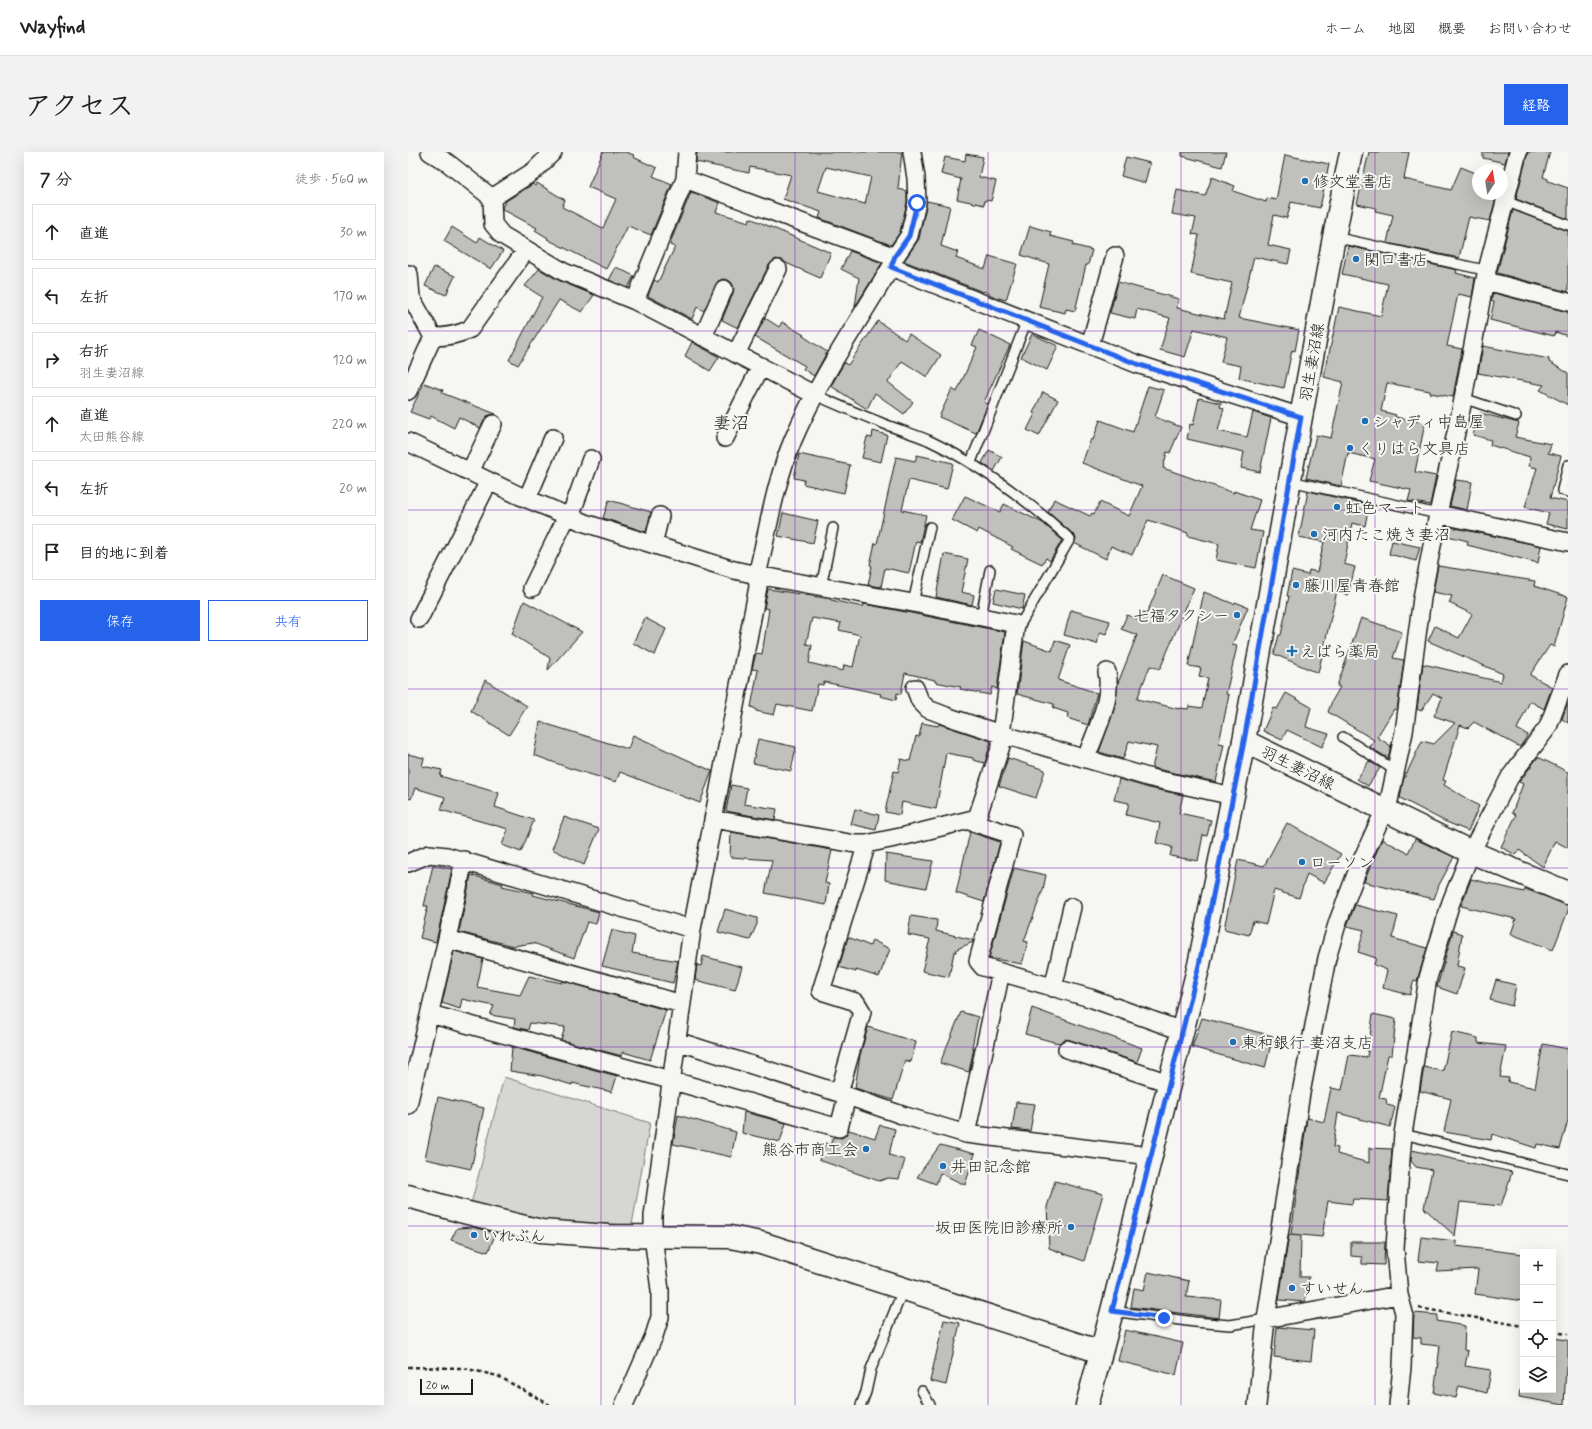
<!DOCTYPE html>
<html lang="ja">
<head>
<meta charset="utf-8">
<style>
	body { margin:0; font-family:Mynerve,"Klee One",sans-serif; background:#f2f2f2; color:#202124 }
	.controls { position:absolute; right:12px; bottom:12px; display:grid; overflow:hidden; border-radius:0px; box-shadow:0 4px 16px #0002 }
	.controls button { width:36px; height:36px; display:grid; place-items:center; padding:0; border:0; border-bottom:1px solid #e0e0e0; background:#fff; color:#202124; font:20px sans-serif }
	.compass { position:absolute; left:1064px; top:12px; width:36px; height:36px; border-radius:50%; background:#fff; box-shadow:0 4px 16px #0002; rotate:12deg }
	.scale { position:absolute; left:12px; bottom:10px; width:53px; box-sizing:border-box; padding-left:4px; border:2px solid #1c1c1c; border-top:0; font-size:11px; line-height:14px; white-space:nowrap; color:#1c1c1c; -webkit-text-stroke:3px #f6f6f2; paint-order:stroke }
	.stop { position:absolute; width:12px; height:12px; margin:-9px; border:3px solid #2563eb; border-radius:50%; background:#fff }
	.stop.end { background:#2563eb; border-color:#fff; box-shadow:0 1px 4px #0008 }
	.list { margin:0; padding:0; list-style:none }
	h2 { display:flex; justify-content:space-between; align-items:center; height:52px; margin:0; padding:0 16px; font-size:17px }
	h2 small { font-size:13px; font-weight:400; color:#757577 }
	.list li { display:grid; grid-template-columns:26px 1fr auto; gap:12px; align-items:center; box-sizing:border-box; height:56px; margin:0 8px 8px; padding:0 8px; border:1px solid #e0e0e0; border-radius:0px }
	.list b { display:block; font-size:15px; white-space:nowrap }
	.list p { margin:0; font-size:13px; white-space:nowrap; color:#757577 }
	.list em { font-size:13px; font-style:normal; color:#757577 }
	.actions { display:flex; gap:8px; padding:12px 16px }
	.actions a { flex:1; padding:9px 0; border:1px solid #2563eb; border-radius:0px; text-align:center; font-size:14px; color:#2563eb }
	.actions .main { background:#2563eb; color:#fff }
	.icon { flex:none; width:22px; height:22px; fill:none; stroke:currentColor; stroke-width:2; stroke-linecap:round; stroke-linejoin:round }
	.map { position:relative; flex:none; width:1160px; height:1253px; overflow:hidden; border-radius:0px }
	header { display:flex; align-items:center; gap:24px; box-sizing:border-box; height:56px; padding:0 20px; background:#fff; border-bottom:1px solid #e0e0e0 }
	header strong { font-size:19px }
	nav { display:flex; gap:22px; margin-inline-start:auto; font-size:14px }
	.intro { display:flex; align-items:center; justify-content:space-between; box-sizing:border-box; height:96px; padding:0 24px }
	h1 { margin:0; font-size:28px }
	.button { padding:10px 18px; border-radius:0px; background:#2563eb; color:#fff; font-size:14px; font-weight:700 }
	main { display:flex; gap:24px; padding:0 24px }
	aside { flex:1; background:#fff; border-radius:0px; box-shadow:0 4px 16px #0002 }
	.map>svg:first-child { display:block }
</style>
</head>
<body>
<header>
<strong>Wayfind</strong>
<nav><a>ホーム</a><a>地図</a><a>概要</a><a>お問い合わせ</a></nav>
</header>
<div class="intro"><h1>アクセス</h1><a class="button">経路</a></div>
<main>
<aside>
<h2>7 分<small>徒歩 · 560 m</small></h2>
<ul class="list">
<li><svg class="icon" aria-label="ahead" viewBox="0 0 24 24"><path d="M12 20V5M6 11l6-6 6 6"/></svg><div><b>直進</b></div><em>30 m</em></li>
<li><svg class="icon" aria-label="left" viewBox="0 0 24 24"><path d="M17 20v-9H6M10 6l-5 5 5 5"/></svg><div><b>左折</b></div><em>170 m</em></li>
<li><svg class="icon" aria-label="right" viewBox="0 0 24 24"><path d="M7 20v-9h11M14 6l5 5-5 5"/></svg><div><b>右折</b><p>羽生妻沼線</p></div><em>120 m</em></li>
<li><svg class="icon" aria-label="ahead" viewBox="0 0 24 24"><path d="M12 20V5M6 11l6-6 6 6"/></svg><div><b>直進</b><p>太田熊谷線</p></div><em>220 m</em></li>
<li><svg class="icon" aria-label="left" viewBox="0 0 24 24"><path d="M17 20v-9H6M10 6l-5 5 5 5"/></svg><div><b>左折</b></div><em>20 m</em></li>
<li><svg class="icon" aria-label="arrive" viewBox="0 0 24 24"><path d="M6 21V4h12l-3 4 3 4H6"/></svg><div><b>目的地に到着</b></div></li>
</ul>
<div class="actions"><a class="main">保存</a><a>共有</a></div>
</aside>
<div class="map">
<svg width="1160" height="1253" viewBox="0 0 1160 1253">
	<rect width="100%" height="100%" fill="#f6f6f2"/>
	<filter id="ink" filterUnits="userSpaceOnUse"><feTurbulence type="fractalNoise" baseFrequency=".025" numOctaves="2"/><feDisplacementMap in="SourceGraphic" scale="8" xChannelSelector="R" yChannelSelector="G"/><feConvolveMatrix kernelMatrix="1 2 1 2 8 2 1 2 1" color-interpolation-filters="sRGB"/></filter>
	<g filter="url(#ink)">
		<path fill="#d6d6d2" stroke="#797977" d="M96,925L242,971L224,1073L131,1069L63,1052Z"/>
		<path fill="#c0c0bd" stroke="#1c1c1c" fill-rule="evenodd" d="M195,0H218L226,3L225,5L249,16L245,24L264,32L243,83L220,74L198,117L139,87L140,86L127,78L129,76L94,57V55L98,49L125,32L127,34L129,31L157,48L154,55L195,76L208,47L180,35Z
			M289,0H494L490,37L499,39V50L492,80L483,93L411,66L413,60L375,47L383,23L342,15L341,21L288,10ZM418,15L463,25L457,52L410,39Z
			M774,0H818L814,15L774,4Z
			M961,0H1001L996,27L1043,38L1053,15L1070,22V42H1089L1082,69L1061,65L1051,106L979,91L985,63L967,59L968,56L949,52Z
			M1075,0H1100L1097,11L1075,6Z
			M1120,0H1142L1135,25L1140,27V29L1160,36V67L1108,47Z
			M558,2L575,5L571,25L588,29L583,49L577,48L576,53L549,47L553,27L533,22L537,5L557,9Z
			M877,3L921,12L912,56L883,50L879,66L866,63L860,93L883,98L880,112L846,105L831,166L891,178L887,199L884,198L876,236L831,226L833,214L813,210L819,185L786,177L777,205L752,198L762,166L729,157L727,167L702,161L710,130L771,147L769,156L816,167L824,131L783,122L791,83L784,82L788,66L764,62L769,38L797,44L804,25L827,34L825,39L858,50L859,46L868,48Z
			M718,5L742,11L737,31L713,24Z
			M283,40L312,51L308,60L341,70L342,66L423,101L412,126L378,111L374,108L368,107L365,109L361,113L330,176L314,168L325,141L326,136L324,131L320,128L315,127L310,129L296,159L289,155L284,167L240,144L246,128L250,130L267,95L262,93L263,91H262Z
			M519,49L542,54L533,94L550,100L548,106L577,117L581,104L609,112L598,148L587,145L576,139L575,140L496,109L511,87Z
			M1105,58L1160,79V140L1089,121Z
			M622,74L643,80L642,84L666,90L665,93L684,98L680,113H678L667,159L658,157L657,161L631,155L641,112L613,103Z
			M44,75L69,91L72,85L95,99L83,117L36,89Z
			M940,94L1049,118L1048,121L1067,126L1064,145L1050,142L1039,194L1054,197L1045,245L1022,241V239L979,231L973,259L988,263L987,265L1017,271L1007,320L1028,324L1022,353L1000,349L1003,338L961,329L967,307L940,301L933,334L898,326L908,283L923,286L935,230L916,225L931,155L973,164L980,132L934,122Z
			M442,99L474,111L447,155L451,126L433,117Z
			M26,115L47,124L38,143L17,134Z
			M208,115L226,124L220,136L201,128Z
			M131,117L152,129L186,143L174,160L151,148L110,213L101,208L134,145L117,134Z
			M1085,141L1160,160V184L1147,180L1146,184L1082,168L1086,150L1083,149Z
			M357,166L371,175L374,170L396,183L395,184L419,200L406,224L395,217L397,214L347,185Z
			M470,169L497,188L501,182L533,203L519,225L494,209L480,230L505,250L496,262L467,241L459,257L423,234L436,211L440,213Z
			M571,178L602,193L576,250L580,252L568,281L531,265L544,237L549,240L569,195L564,193Z
			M624,182L650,194L639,218L613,205Z
			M284,190L311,205L302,219L277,204Z
			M1075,194L1141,207V210L1160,221V253L1132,238L1136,233L1070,221Z
			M16,231L35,238L34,241L88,262L79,264L72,276L51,265L46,276L23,264L21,267L2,260Z
			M740,234L756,238L747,265L773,275L762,301L759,300L755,316L826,341V339L852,348L842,378L855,380L848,416L808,408L811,392L780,384V381L740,368L724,403L703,394L698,407L666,391L668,387L666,383L640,360L646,347L682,364L684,361L686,362L692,350L721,364L734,334L674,311L683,287L685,288L692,268L725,280Z
			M635,240L650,248L631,284L619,278L627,262L625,261Z
			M791,246L813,251L812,255L816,256L810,279L839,285L845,260L863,266L852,320L833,316L836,300L779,287L782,272L785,273Z
			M1072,261L1111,271L1107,285L1143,292L1140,301L1153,304L1142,346L1160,350V377L1138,372L1141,361L1117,355L1129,316L1121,314L1122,305L1082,293L1083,288L1065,283Z
			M465,279L479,283L473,310L454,306L459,285L464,286Z
			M581,298L594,305L586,319L574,311Z
			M391,302L442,313L436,341L395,332L396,328L386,326Z
			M509,303L545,311L539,337L501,328L494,358L518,363L512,390L508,389L501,421L477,416L473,435L460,433L464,414L462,413L467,391L469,392L488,305L507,309Z
			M1048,328L1064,330L1059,358L1042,354Z
			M900,339L961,353L957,374L944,371L936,412L947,415L940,443L929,439L910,521L866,502L871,483H873L881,444H879L884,419L900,423L901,418L909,420L916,390L891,385Z
			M557,344L592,360L596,352L635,371L654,388L642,409L638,406L634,412L603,397L605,395L571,377L569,381L544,368Z
			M201,348L243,360L238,380L195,366Z
			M375,361L410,369L405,391L370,384Z
			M1038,374L1133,394L1130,411L1059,393L1060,389L1036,383Z
			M984,389L1012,395L1008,409L981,402Z
			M536,402L560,407L553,440L566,443L564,453L528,445Z
			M1030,414L1127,429L1126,434L1160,445L1146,495L1142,493L1122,523L1144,535L1136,557L1122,549L1109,577L1120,583L1112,595L1066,570L1060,576L1052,573L1035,628L1038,629L1036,633L1071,654L1060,679L1036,669L992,646L995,629L1014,589L1026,592L1047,571L1026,564L1034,546L1025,541L1013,559L1009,557L1015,512L1093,530L1095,522L1020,489L1027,474L1051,486L1064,462L1041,451L1044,444L1025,440Z
			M755,423L786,436L752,517L742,514L729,547L771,557V556L780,557L781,554L794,556L800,526L791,524L793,516L780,514L796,440L826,452L827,450L840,455L824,493L829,494L818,542L821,543L811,591L816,592L808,630L744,616L749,595L721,589L715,607L691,600L707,555L710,531L729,483L713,477L719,463L732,468L735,460L739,461Z
			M360,437L423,447V448L455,455L456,452L503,461L597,480L589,537L584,535L582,543L552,537L553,535L527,530V528L497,521L493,542L489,541L488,548L472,544L473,542L416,530L415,533L410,532L404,559L369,552L366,563L348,559V557L343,555L350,518L344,517L348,501L354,502L361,457L356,456ZM404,466L433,471L431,478L452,483L445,515L436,513L435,519L401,511L404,493L398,492Z
			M588,437L617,443L614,457L585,450Z
			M116,449L174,480L140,518L142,506L104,482Z
			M663,458L702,469L698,482L692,480L689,492L656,483Z
			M237,466L258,477L247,503L225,491Z
			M953,466L994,480L985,506L996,508L989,558L986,557L969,585L983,594L980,606L961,595L966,588L920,560L924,549L932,535L929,534Z
			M647,488L662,493L650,528L689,541L680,573L659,566L660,561L645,556L646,552L609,542L616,489L644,499Z
			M77,528L119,554L101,583L63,559Z
			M878,541L903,555L898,575L921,582L914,595L879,578L874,588L855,579L865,556L869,557Z
			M1159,552L1160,553V571L1154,567Z
			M132,570L220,597L225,583L304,619L292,651L212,620L208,630L161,616L126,603Z
			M514,571L530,574L531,572L583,589L577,611L565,608V606L538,601L528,657L494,650L492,663L477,660L486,619L490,620L493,607L502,609L508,584L511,585Z
			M350,587L388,595L383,619L345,611Z
			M0,602L16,606L14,614L34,618L32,624L91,641L87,655L126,668L113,700L94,693L100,677L33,658L37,645L7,636L3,647L0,646Z
			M1130,605L1160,620V696L1147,689L1135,715L1111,698L1108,703L1093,695L1108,663L1104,661L1115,632L1111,630Z
			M600,606L637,618L628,646L591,634Z
			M961,609L972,616L960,634L949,627Z
			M711,627L741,636L775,643L771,661L803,668L799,684L795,683L790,709L762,704L764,695L748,691L752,671L718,663L721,651L706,648Z
			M323,633L339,636L336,652L369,657L367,668L318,659Z
			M447,657L471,663L468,678L443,672Z
			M156,665L191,677L176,713L144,697Z
			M879,671L933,702L916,731L899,722L891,746L866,738L858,772L845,769L841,783L816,777L830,708L856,714Z
			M323,680L424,698L417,731L421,732L418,753L357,741L364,708L322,705Z
			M562,680L592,690L576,750L548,741Z
			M974,687L1000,701L1007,687L1046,705L1031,733L1026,747L956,730Z
			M478,702L525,709L518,736L477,728Z
			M25,713L44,717L28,790L12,786L20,754H16Z
			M606,716L638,723L635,738L616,789L620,790L614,812L581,806Z
			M63,723L95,732L94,734L126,741L125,743L191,760L188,772L179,770L166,806L125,791L105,794L51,780Z
			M1063,727L1116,740L1117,737L1160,753V759L1145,798L1103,782L1108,767L1053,754Z
			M947,753L990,764L984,786L1019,796L1009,829L1006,828L1002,843L975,836L979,818L966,813L968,806L950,800L956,778L939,774Z
			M317,757L349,766V772L342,788L310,780Z
			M503,764L529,768L528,779L565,788V790L549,797L548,800H546L541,825L514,819L522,787L500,783Z
			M204,778L227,784L224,801L270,809L265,831L194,814Z
			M1045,779L1054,782L1049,814L1057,816L1049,842L1029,835Z
			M440,785L462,794L464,788L482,797L471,825L448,818V820L431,815Z
			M46,799L75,807L69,835L112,843L121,824L154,831L155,829L258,858L242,908L215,900L214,904L153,888L157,875L122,871L120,878L106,875L107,867L82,863L86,854L54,847L52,857L34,851Z
			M295,804L334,815L327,838L287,828L289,813L293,814Z
			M1088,828L1108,833L1104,854L1082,848Z
			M624,856L734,896L729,910L662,888L657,887L652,891L646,890L617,882Z
			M553,860L570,865L564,895H566L561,920L532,911Z
			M965,862L988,867L984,903H980L971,946L978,947L979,953L987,955L982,975L930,961L925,995L930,996L929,1002L961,1011V996L984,997L980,1049L945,1047L944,1052L920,1049L914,1085L883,1082L899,966L916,970L923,936L934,938L941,903L959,905Z
			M794,866L865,884L857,916L784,895Z
			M460,875L508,890L503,910L497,908L485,948L447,936L452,903Z
			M1044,880L1070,886V891L1098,894L1092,925L1101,926L1100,930L1127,936L1135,892L1160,897V968L1152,997L1129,992L1128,996L1084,982L1083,988L1036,980L1043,947L1012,939L1016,915L1035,919Z
			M104,895L209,924L204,940L164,931V933L134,924L102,919Z
			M30,945L76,956L63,1017L17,1007Z
			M608,950L627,952L622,979L604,977Z
			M336,960L378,971L372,990L334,981Z
			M270,963L328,980L323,1005L265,992Z
			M472,973L487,977L481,1003L497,1008L491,1027L480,1026L471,1029L411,1008L417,991L422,993L425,985L434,986L438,983L441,978L467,986Z
			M532,993L567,1002L557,1033L532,1021L528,1032L509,1025Z
			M1004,998L1104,1020L1093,1054L1052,1050L1047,1084L1016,1056L1024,1018L1008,1015L1003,1009Z
			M647,1029L695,1042L676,1109L641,1096L639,1055Z
			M64,1075L88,1081L80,1100L43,1088L49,1076Z
			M881,1083L893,1084L892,1125H901L897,1150L871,1148Z
			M1013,1085L1048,1089V1094L1115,1102V1149L1067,1142L1070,1117L1029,1119L1031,1111L1010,1109Z
			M943,1090H977L976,1113L954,1112V1105L943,1104Z
			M740,1120L781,1129L778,1145L813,1148L811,1166L723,1155L726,1136L736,1138Z
			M1006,1161L1030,1163L1029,1169L1057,1174L1056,1198L1060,1199L1057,1214L1083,1218L1079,1241L1051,1234L1048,1246L1026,1241L1032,1194L1013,1192V1186L1005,1185Z
			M536,1168L552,1171L538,1233L522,1229Z
			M869,1175L906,1178L903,1209L866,1205Z
			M717,1178L775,1191L768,1223L710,1209Z
			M1145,1186L1160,1188V1214H1158L1156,1253L1111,1245L1112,1238H1145Z"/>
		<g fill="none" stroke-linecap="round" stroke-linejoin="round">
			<g stroke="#1c1c1c" stroke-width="12">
				<path id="lane" d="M1097,49L1160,73
					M926,85L1072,117L1078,122
					M407,243C428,252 448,261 469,269C485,276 503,281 520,288C573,313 619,348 662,387L609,478
					M1055,246L1108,264
					M563,310L619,168
					M1160,313L1154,338L1160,340
					M882,329L1030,362
					M413,435L425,376
					M505,451L522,375
					M573,465L582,418
					M935,585L988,619
					M995,982L1160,1022
					M704,1159L787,1170L822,1173L858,1167
					M514,1239L522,1253
					M453,1253L458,1240L463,1217L495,1138"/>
			</g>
			<g stroke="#1c1c1c" stroke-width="20">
				<path id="street" d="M22,0L40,11L84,46L85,72L94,83L156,120L227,149L407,243
					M277,27L487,105
					M84,46L126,19L145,0
					M483,115L729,212L893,265
					M1,122L3,145L25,185
					M1078,122L1082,130L1160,150
					M227,149L277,27L279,0
					M295,185L316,137
					M682,193L707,104
					M328,202L370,117
					M0,239L25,185C38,185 50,183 62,177L118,98
					M317,286L353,214
					M0,290L112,344L177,371L326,418L349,423L505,451L608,472L593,582V594L569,666L497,684L458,692H447L305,667
					M62,320L85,272
					M119,347L145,286
					M1030,362L1160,390
					M162,365L183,307
					M245,392L252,364
					M124,436L159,364
					M11,467L81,329
					M507,536L512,549L520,557L541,565L593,582L743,626L825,644
					M678,606C687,581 705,547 699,520
					M561,669L604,683L570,809L575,815L682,846L774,879
					M0,711L21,702L39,704L284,777
					M39,787L274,852
					M645,836L664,755
					M22,862L237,921L431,976L439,944
					M269,889L431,941L494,963L558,982L742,1004
					M659,897L761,931
					M431,941L454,860L448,850L413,839L456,701L458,692
					M0,953L39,787L56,708
					M558,982L593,820
					M858,1167L991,1143
					M216,1253L246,1184L252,1165V1138L245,1084V1064L284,777L350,435L349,423C360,379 367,330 385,288C411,227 449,172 483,115L487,105L501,84L509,51L508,26L504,0
					M849,1253L858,1167L893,941L919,806L930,769L952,712L971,670L979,658L996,580L1014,446L1030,362L1053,258L1078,122L1110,0
					M990,1253L994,1215L996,1161L991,1143L987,1097L991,1032L995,982L1020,826L1043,750L1063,700L1102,625L1140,575L1160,522"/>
			</g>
			<g stroke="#1c1c1c" stroke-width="25">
				<path id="secondary" d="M0,1044L52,1059L133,1079L200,1084L322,1085L353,1091L693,1200
					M679,1253L704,1159L791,813L836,589"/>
			</g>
			<g stroke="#1c1c1c" stroke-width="25">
				<path id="primary" d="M943,0L926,85L893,265L836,589L1063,700L1160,741"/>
			</g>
			<path stroke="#1c1c1c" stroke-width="2.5" stroke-dasharray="4 3" stroke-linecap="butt" d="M1011,1156L1115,1174
				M1145,1180L1160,1182
				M0,1215L55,1216L90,1224L142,1253"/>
			<use href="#lane" stroke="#f6f6f2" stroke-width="9"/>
			<use href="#street" stroke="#f6f6f2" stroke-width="17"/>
			<use href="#secondary" stroke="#f6f6f2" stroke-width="22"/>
			<use href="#primary" stroke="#f6f6f2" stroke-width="22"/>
		</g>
	</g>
	<g fill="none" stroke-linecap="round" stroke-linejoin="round" filter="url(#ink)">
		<path stroke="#2563eb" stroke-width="5" d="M509,51L501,84L487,104L483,115L729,212L893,265L836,589L791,813L704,1159L756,1166"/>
	</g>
	<path fill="none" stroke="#7b2cbf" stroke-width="1" stroke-opacity="0.55" d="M193,0V1253M387,0V1253M580,0V1253M773,0V1253M967,0V1253M0,179H1160M0,358H1160M0,537H1160M0,716H1160M0,895H1160M0,1074H1160"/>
	<g fill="#1f6fb2" stroke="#f6f6f2" stroke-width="1.5">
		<circle cx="897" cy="29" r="4"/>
		<circle cx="948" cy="107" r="4"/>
		<circle cx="957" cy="269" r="4"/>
		<circle cx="942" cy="296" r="4"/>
		<circle cx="929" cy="355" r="4"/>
		<circle cx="906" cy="382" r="4"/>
		<circle cx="888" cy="433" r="4"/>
		<circle cx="829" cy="463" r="4"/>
		<path d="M882 493h4v4h4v4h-4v4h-4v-4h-4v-4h4z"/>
		<circle cx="894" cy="710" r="4"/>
		<circle cx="825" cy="890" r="4"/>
		<circle cx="458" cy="997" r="4"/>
		<circle cx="535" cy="1014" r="4"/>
		<circle cx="663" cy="1075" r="4"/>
		<circle cx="66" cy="1083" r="4"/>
		<circle cx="884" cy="1136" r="4"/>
	</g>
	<g text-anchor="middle" stroke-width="4" stroke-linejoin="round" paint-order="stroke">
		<g font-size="16" fill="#1c1c1c" stroke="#f6f6f2" text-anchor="start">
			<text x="905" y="35">修文堂書店</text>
			<text x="956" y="113">関口書店</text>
			<text x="965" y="275">シャディ中島屋</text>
			<text x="950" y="302">くりはら文具店</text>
			<text x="937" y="361">虹色マート</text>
			<text x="914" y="388">河内たこ焼き妻沼</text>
			<text x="896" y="439">藤川屋青春館</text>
			<text x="821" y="469" text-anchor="end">七福タクシー</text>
			<text x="892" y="505">えばら薬局</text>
			<text x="902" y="716">ローソン</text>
			<text x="833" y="896">東和銀行 妻沼支店</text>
			<text x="450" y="1003" text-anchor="end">熊谷市商工会</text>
			<text x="543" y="1020">井田記念館</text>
			<text x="655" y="1081" text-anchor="end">坂田医院旧診療所</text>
			<text x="74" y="1089">いれぶん</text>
			<text x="892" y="1142">すいせん</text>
		</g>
		<g font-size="16" fill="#1c1c1c" stroke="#f6f6f2">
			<text transform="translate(903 210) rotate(-80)" y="6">羽生妻沼線</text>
			<text transform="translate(890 615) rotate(26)" y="6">羽生妻沼線</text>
		</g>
		<g font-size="18" fill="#1c1c1c" stroke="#f6f6f2">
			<text x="323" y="277">妻沼</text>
		</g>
	</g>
</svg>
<div class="controls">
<button>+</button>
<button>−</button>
<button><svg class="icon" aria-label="locate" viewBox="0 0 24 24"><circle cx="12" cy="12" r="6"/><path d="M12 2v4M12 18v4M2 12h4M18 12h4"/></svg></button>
<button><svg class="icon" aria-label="layers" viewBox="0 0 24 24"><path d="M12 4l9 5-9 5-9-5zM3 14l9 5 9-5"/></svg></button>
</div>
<svg class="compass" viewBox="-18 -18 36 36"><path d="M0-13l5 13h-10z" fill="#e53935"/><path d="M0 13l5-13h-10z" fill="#757577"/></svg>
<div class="scale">20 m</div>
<div class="stop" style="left:509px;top:51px"></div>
<div class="stop end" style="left:756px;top:1166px"></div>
</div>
</main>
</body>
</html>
